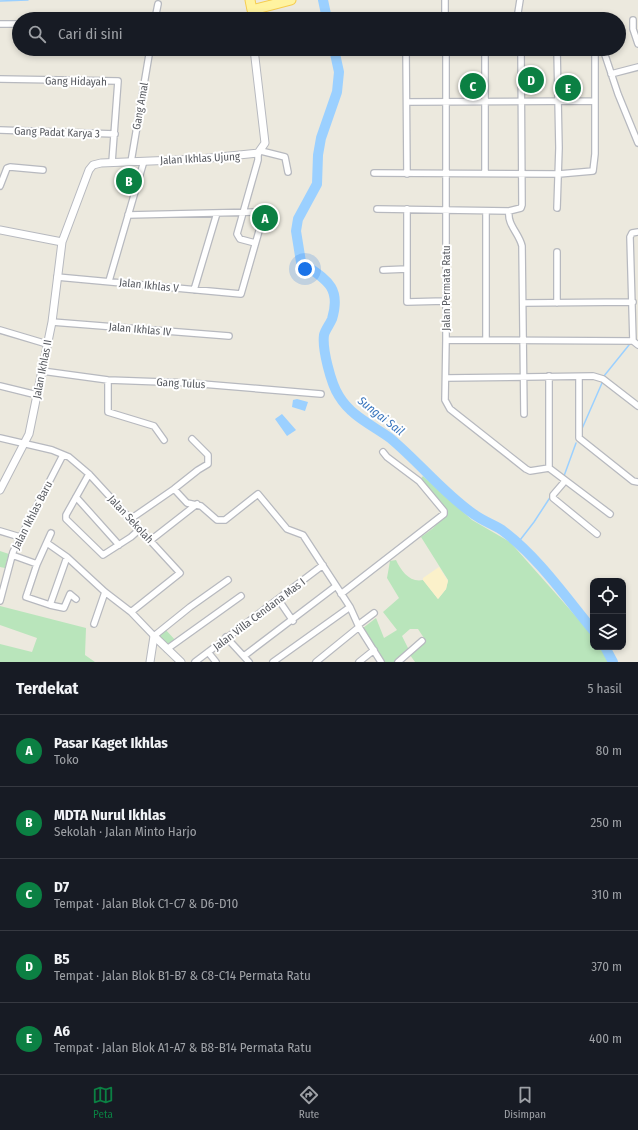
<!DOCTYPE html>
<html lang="id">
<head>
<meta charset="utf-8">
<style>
	body { margin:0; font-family:"Fira Sans Condensed",sans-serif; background:#242831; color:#f1f3f6 }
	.controls { position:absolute; right:12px; bottom:12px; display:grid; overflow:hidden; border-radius:8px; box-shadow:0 2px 6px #0003 }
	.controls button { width:36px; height:36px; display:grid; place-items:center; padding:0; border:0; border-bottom:1px solid #363941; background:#171b24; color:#f1f3f6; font:20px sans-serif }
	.you { position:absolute; left:305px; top:269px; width:14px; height:14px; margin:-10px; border:3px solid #fff; border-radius:50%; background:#1a73e8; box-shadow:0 0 0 6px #1a73e833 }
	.badge { display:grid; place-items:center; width:26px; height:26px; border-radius:50%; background:#0b8043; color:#fff; font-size:13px; font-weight:700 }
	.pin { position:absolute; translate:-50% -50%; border:2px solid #fff; box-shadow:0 1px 4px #0006 }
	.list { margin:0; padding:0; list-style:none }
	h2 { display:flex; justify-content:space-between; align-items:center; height:52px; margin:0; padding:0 16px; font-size:17px }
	h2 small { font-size:13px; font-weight:400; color:#9ea1a6 }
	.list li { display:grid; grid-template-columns:26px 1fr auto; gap:12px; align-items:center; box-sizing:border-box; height:72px; padding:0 16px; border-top:1px solid #363941 }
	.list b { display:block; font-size:15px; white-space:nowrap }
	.list p { margin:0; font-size:13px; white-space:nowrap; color:#9ea1a6 }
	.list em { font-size:13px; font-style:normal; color:#9ea1a6 }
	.icon { flex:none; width:22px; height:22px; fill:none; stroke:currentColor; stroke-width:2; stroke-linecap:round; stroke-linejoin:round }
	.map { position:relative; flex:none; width:638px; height:662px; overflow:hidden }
	.search { position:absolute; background:#171b24; box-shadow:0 2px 6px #0003; left:12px; right:12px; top:12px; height:44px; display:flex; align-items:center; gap:10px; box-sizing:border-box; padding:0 14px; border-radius:22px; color:#9ea1a6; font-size:15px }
	.sheet { height:412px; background:#171b24 }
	nav { display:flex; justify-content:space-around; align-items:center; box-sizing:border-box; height:56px; border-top:1px solid #363941; background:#171b24; font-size:11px; color:#9ea1a6 }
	nav a { display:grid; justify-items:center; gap:2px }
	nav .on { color:#0b8043 }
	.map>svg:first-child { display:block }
</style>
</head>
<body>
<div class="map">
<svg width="638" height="662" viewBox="0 0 638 662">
	<rect width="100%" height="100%" fill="#ece9de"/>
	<path fill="#b9e5bb" d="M423,476L472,520L510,542L588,630L593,637V647H600L609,662H415L410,655L426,641L418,629H410L402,636L409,650L396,662H383L363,628L376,618L384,638L397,630L383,612L399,598L387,578L390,561L396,560C401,571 410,583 423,580L438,599L446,589L448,580L421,537L432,529L445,516L420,480Z
		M0,551L9,554L5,568L0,567Z
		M0,606L86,628L85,655L95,662H0V644L32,652L37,638L0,625Z
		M165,629L176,641L168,647L158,635Z"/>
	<path fill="#fbf1ca" d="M439,567L448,581L446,589L438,599L423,580V578Z"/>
	<path fill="#9bd0ff" d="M297,399L308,402L305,411L292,407L293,400Z
		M282,414L296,430L287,436L275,419Z"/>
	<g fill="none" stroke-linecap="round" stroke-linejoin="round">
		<path stroke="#9bd0ff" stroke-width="1.5" d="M0,1L28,0
			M604,376L629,345
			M581,431L602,383
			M564,476L576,443
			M517,544L534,522L551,496"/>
		<path stroke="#9bd0ff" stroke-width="10" d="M323,0L327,19
			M334,49L339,72L337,92L321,138L318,155L317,184L298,219L296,231L301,262C325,279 342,286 332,319C330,324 325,330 324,335C322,349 331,384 339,396C351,416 372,425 390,438C419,462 444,494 475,515C483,521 493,524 502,530C538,557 564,595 593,630
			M605,647L613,662"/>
		<g stroke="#b7b9bf" stroke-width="8">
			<path id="minor" d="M445,0V19
				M155,19L158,4
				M517,19L520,0
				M633,20V29L638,44
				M0,24H19
				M406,49L407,174
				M446,49V340L633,341
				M485,49V173
				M557,49L559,148L557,208
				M603,49L618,94L638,143
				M150,50L255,52
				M611,74L638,67
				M0,79L118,81L112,162
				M407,102L594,101
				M0,130L115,134
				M261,151L285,157L288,172
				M131,162L150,49
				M374,173L559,174L593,171L595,154V49
				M0,186L7,168L10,167L43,170
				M377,209L509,211L521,208L522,205L521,49
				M407,209V302L445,301
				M486,211V340
				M509,211C507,225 519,233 522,246L524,414
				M255,243L240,239L237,234L258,160V153
				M557,252V303
				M383,270L407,269
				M57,277L241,294L263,217L261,212L128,215
				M109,281L144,161
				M194,290L217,213
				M524,303L633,302
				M52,322L229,336
				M0,330L47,344
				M446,340L445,400L450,409L526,469L530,471L549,468L610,514
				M633,341L630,237L632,233L638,232
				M633,341L638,345
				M42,371L108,380L190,383L321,394
				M549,376V468
				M579,377V438L633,481L638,482
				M446,378L593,376L603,379L638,406
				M108,380V412L154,426L164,440
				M0,386L37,395
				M0,438L52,450L69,457L89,474L180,573L131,612
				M89,474L66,515V519L103,555L131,537L140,529
				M565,481L553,495V498L597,534
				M174,489L187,503L201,506L217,520H225L258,494L287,529L303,535L350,607L359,627L381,662
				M76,497L119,545
				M132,518L174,489L198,470L208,464V455L192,439
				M0,531L20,537
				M51,533L37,564L26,597L50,605L67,557
				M151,540L197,504
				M47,543L67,557L105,592L131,612L154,636L190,607L228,580
				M12,555L37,564
				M341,594L444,514V511L419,481L387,457L383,452
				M278,599L293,621
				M0,601L13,552L63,455
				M50,605L64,608L70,594L76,599
				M94,624L105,592
				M358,625L374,613
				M226,637L249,662
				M167,649L241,596
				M208,652L216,662
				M244,656L336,586
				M195,662L323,565
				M273,662L350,607
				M316,662L359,627
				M359,662L374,650
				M398,662L422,641"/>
		</g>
		<g stroke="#b7b9bf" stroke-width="9">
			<path id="tertiary" d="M252,10L253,19
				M0,230L62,242
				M0,490L29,434L52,322L62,242L89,170L93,165L101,163L200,159L258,153L265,143L254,49
				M154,636L181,662
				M150,662L154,636"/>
		</g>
		<g stroke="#f6cc4d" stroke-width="11">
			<path id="primary" d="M250,0L252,10L291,0"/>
		</g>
		<use href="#minor" stroke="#fff" stroke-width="5.5"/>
		<use href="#tertiary" stroke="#fff" stroke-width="7"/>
		<use href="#primary" stroke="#fff3a0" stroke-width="9"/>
	</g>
	<g text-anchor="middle" stroke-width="4" stroke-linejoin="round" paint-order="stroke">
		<g font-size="11" fill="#585b61" stroke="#fff">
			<text transform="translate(76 81) rotate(1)" y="4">Gang Hidayah</text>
			<text transform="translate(140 106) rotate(-80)" y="4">Gang Amal</text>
			<text transform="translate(57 132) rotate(2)" y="4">Gang Padat Karya 3</text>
			<text transform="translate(200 158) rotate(-3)" y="4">Jalan Ikhlas Ujung</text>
			<text transform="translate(149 285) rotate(6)" y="4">Jalan Ikhlas V</text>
			<text transform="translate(446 288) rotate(-90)" y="4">Jalan Permata Ratu</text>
			<text transform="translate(140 329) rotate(5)" y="4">Jalan Ikhlas IV</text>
			<text transform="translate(42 369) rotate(-79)" y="4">Jalan Ikhlas II</text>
			<text transform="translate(181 383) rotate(3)" y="4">Gang Tulus</text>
			<text transform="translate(32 515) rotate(-63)" y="4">Jalan Ikhlas Baru</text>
			<text transform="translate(131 519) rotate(47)" y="4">Jalan Sekolah</text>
			<text transform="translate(259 614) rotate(-37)" y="4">Jalan Villa Cendana Mas I</text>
		</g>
		<g font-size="12" font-style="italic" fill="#3975bd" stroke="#fff">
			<text transform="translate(381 416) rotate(38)" y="4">Sungai Sail</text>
		</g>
	</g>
</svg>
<div class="controls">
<button><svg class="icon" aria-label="locate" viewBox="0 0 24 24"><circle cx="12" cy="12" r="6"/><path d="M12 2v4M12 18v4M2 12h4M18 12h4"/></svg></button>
<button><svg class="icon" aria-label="layers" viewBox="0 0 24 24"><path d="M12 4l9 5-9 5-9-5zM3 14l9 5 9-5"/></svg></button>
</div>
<div class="you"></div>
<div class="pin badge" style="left:265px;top:218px">A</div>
<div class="pin badge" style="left:129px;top:181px">B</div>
<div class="pin badge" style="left:473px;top:86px">C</div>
<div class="pin badge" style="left:531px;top:80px">D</div>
<div class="pin badge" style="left:568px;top:88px">E</div>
<div class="search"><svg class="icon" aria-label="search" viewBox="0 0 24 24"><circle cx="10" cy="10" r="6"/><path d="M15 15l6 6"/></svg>Cari di sini</div>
</div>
<section class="sheet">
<h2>Terdekat<small>5 hasil</small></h2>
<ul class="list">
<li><span class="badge">A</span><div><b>Pasar Kaget Ikhlas</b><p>Toko</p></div><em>80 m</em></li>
<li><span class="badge">B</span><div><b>MDTA Nurul Ikhlas</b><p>Sekolah · Jalan Minto Harjo</p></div><em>250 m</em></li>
<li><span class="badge">C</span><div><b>D7</b><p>Tempat · Jalan Blok C1-C7 &amp; D6-D10</p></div><em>310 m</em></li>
<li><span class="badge">D</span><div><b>B5</b><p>Tempat · Jalan Blok B1-B7 &amp; C8-C14 Permata Ratu</p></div><em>370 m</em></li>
<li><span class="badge">E</span><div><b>A6</b><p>Tempat · Jalan Blok A1-A7 &amp; B8-B14 Permata Ratu</p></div><em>400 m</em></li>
</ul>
</section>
<nav>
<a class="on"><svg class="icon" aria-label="map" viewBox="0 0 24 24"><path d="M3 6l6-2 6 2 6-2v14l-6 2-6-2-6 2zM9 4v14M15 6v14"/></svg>Peta</a>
<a><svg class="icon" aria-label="directions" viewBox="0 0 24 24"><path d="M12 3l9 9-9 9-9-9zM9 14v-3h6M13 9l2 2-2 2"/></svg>Rute</a>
<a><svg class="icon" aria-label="saved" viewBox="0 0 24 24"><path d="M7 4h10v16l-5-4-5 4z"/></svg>Disimpan</a>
</nav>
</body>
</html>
